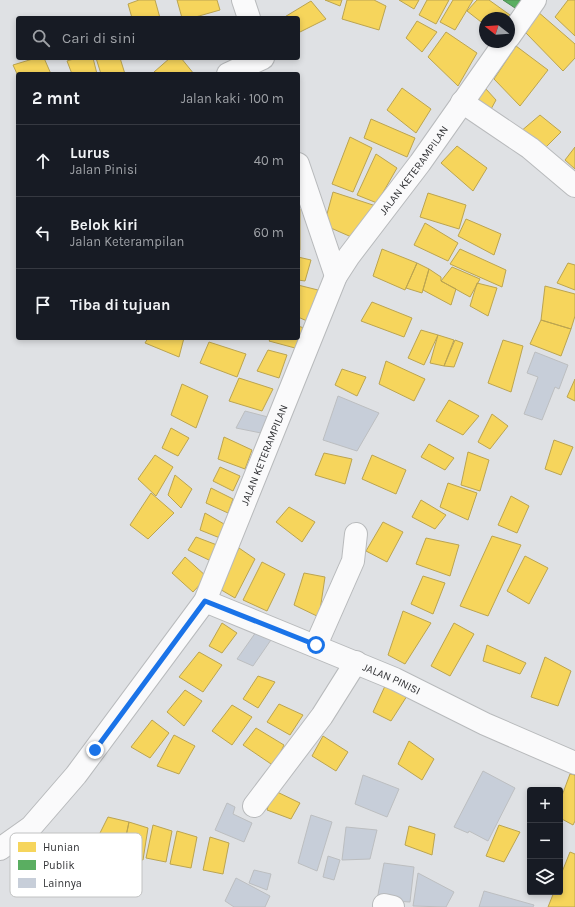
<!DOCTYPE html>
<html lang="id">
<head>
<meta charset="utf-8">
<style>
	body { margin:0; font-family:Karla,sans-serif; background:#242831; color:#f1f3f6 }
	.controls { position:absolute; right:12px; bottom:12px; display:grid; overflow:hidden; border-radius:4px; box-shadow:0 2px 6px #0003 }
	.controls button { width:36px; height:36px; display:grid; place-items:center; padding:0; border:0; border-bottom:1px solid #363941; background:#171b24; color:#f1f3f6; font:20px sans-serif }
	.compass { position:absolute; left:479px; top:12px; width:36px; height:36px; border-radius:50%; background:#171b24; box-shadow:0 2px 6px #0003; rotate:287deg }
	.stop { position:absolute; width:12px; height:12px; margin:-9px; border:3px solid #1a73e8; border-radius:50%; background:#fff }
	.stop.end { background:#1a73e8; border-color:#fff; box-shadow:0 1px 4px #0008 }
	.list { margin:0; padding:0; list-style:none }
	h2 { display:flex; justify-content:space-between; align-items:center; height:52px; margin:0; padding:0 16px; font-size:17px }
	h2 small { font-size:13px; font-weight:400; color:#9ea1a6 }
	.list li { display:grid; grid-template-columns:26px 1fr auto; gap:12px; align-items:center; box-sizing:border-box; height:72px; padding:0 16px; border-top:1px solid #363941 }
	.list b { display:block; font-size:15px; white-space:nowrap }
	.list p { margin:0; font-size:13px; white-space:nowrap; color:#9ea1a6 }
	.list em { font-size:13px; font-style:normal; color:#9ea1a6 }
	.icon { flex:none; width:22px; height:22px; fill:none; stroke:currentColor; stroke-width:2; stroke-linecap:round; stroke-linejoin:round }
	.map { position:relative; flex:none; width:575px; height:907px; overflow:hidden }
	.search { position:absolute; background:#171b24; box-shadow:0 2px 6px #0003; left:16px; top:16px; width:284px; height:44px; display:flex; align-items:center; gap:10px; box-sizing:border-box; padding:0 14px; border-radius:4px; color:#9ea1a6; font-size:15px }
	.panel { position:absolute; background:#171b24; box-shadow:0 2px 6px #0003; left:16px; top:72px; width:284px; height:268px; border-radius:4px }
	.map>svg:first-child { display:block }
</style>
</head>
<body>
<div class="map">
<svg width="575" height="907" viewBox="0 0 575 907">
	<rect width="100%" height="100%" fill="#dfe1e4"/>
	<path fill="#f6d55c" stroke="#bba450" d="M139,0H155L160,18H132L128,4Z
		M177,0H217L220,10L192,18H182Z
		M325,0H342L340,6Z
		M347,0H374L386,6L379,30L342,19Z
		M399,0H419L414,9Z
		M427,0H449L436,24L419,15Z
		M453,0H473L455,30L440,22Z
		M477,0H489L510,15L508,18H485V25L467,11Z
		M568,0H575V36L555,17Z
		M311,1L326,19L298,33V18H283Z
		M537,11L575,44V58L563,71L526,33Z
		M417,21L437,32L422,52L406,38Z
		M446,32L477,53L458,86L428,57Z
		M516,46L548,70L520,106L494,79Z
		M36,58H44L51,74H18V76L13,65Z
		M77,58H93L97,74H72L67,61Z
		M96,58H120L125,74H101Z
		M170,58H181L194,74H155L154,72Z
		M402,88L431,109L416,133L387,110Z
		M486,89L496,100L490,111L477,100Z
		M540,115L561,132L544,149L520,132Z
		M371,119L415,138L407,157L364,138Z
		M350,137L372,148L353,192L332,184Z
		M457,146L487,168L473,191L441,163Z
		M575,147V169L565,160Z
		M376,154L397,168L377,203L357,195Z
		M333,192L376,206L356,239L324,225Z
		M428,193L466,205L459,229L420,217Z
		M298,209H300V250H298Z
		M466,219L501,234L494,255L458,236Z
		M425,223L458,243L448,261L414,245Z
		M382,249L417,263L405,290L373,276Z
		M460,249L506,270L502,287L450,264Z
		M298,257L311,260L305,281L298,280Z
		M417,263L429,269L422,293L406,288Z
		M568,263L575,265V290L557,283Z
		M452,267L480,279L470,297L441,281Z
		M429,269L441,277V281L456,289L451,305L423,290Z
		M477,283L497,288L488,316L470,306Z
		M298,285L318,290L307,321L298,317Z
		M545,286L575,294V316L571,329L541,320Z
		M372,302L412,318L404,337L361,321Z
		M541,320L571,329L561,356L530,344Z
		M298,326L304,328L295,348L269,341L271,338H298Z
		M421,330L438,335L424,365L408,358Z
		M438,335L454,340L444,366L430,363Z
		M148,338H184L179,357L145,343Z
		M455,340L463,343L454,367L444,366Z
		M503,340L523,346L511,392L488,383Z
		M209,342L246,354L237,377L200,363Z
		M268,350L287,355L279,378L257,371Z
		M386,361L425,379L414,401L379,384Z
		M342,369L366,377L357,396L335,385Z
		M239,378L273,389L262,411L229,401Z
		M575,379V401L567,397Z
		M182,384L208,396L196,428L171,415Z
		M449,400L479,416L463,435L436,421Z
		M492,414L508,426L490,449L478,442Z
		M171,428L189,438L178,456L162,448Z
		M224,437L252,450L245,469L218,459Z
		M554,440L573,447L561,475L545,469Z
		M429,444L454,458L445,470L421,457Z
		M468,452L489,460L480,491L461,485Z
		M324,453L352,459L345,484L315,475Z
		M155,455L173,467L156,496L138,479Z
		M372,455L406,470L396,494L362,479Z
		M220,467L240,476L233,491L213,481Z
		M175,475L192,489L181,508L168,495Z
		M448,483L477,493L468,520L440,507Z
		M211,488L233,499L228,513L206,503Z
		M151,493L174,513L148,539L130,525Z
		M511,496L529,506L517,533L498,525Z
		M421,500L446,515L435,529L412,517Z
		M289,507L315,522L302,542L276,522Z
		M205,513L224,524L220,538L200,530Z
		M383,522L403,532L387,562L366,551Z
		M492,536L521,545L488,616L460,606Z
		M196,537L217,545L211,561L188,550Z
		M426,538L459,545L450,576L416,564Z
		M239,548L255,559L235,598L218,588Z
		M525,556L548,568L529,604L507,591Z
		M185,557L207,577L193,592L172,573Z
		M262,562L285,574L267,611L243,600Z
		M304,573L325,577L319,617L294,605Z
		M423,576L445,583L433,614L411,604Z
		M403,611L431,623L405,664L388,655Z
		M222,623L237,633L222,653L209,646Z
		M454,623L474,634L450,676L431,666Z
		M487,645L526,663L520,674L483,661Z
		M199,652L222,665L203,692L179,677Z
		M545,657L571,671L558,706L531,697Z
		M258,676L275,682L258,708L243,699Z
		M385,686L407,696L391,721L373,712Z
		M185,690L202,701L184,726L167,712Z
		M279,704L303,715L290,735L267,722Z
		M232,705L252,717L232,745L212,731Z
		M152,720L169,733L150,758L131,747Z
		M256,728L284,745L274,766L243,745Z
		M174,735L195,746L179,774L157,766Z
		M323,736L348,752L336,771L312,756Z
		M409,741L434,759L422,780L398,764Z
		M570,774L575,775V821L573,825L560,818V801Z
		M273,790L300,803L291,819L267,810Z
		M108,817L129,822L122,855L94,845Z
		M129,822L148,828L143,860L122,855Z
		M153,825L172,831L166,862L146,858Z
		M499,825L520,832L504,862L486,856Z
		M409,826L435,834L432,855L405,845Z
		M177,831L197,837L191,868L170,864Z
		M210,837L229,843L223,874L203,870Z
		M570,852L575,854V907H548L554,892H560V877Z"/>
	<path fill="#5aae61" stroke="#4e8954" d="M503,0H528L521,12Z"/>
	<path fill="#c7ced9" stroke="#bcbec0" d="M535,352L568,365L559,389L555,387L542,420L524,414L538,377L527,373Z
		M338,396L379,413L357,451L323,440Z
		M245,411L268,417L261,433L236,428Z
		M256,632L273,637L253,666L237,659Z
		M483,771L515,788L488,841L469,831L468,833L454,827Z
		M363,775L399,789L387,817L355,804Z
		M227,803L235,807L233,814L252,823L244,842L215,830Z
		M311,815L332,822L317,871L298,863Z
		M346,827L377,830L370,859L342,860Z
		M328,856L340,860L334,880L323,877Z
		M384,863L414,867L410,902L377,900Z
		M254,870L271,874L267,890L249,883Z
		M418,873L454,892L446,907L413,906Z
		M236,878L270,896L265,907H234L225,901Z
		M484,891L534,905L533,907H479Z"/>
	<g fill="none" stroke-linecap="round" stroke-linejoin="round">
		<g stroke="#b8babc" stroke-width="24">
			<g id="street">
				<path d="M243,0L249,18"/>
				<path d="M509,37L535,0"/>
				<path d="M228,74L263,58"/>
				<path d="M462,102L530,148L575,186"/>
				<path d="M298,164L336,276"/>
				<path id="s1" d="M205,601L395,679L485,724L575,763"/>
				<path d="M316,645L353,561L356,534"/>
				<path d="M254,806L322,716L356,662"/>
				<path id="s2" d="M0,849L31,827L76,775L205,601L336,276L349,256L420,163L505,42"/>
				<path d="M384,905L393,907"/>
			</g>
		</g>
		<use href="#street" stroke="#fafafb" stroke-width="22"/>
	</g>
	<g fill="none" stroke-linecap="round" stroke-linejoin="round">
		<path stroke="#1a73e8" stroke-width="5" d="M95,750L205,601L316,645"/>
	</g>
	<g text-anchor="middle" stroke-width="4" stroke-linejoin="round" paint-order="stroke">
		<g font-size="11" fill="#313235" stroke="#fff">
			<text dy="4" stroke="none"><textPath href="#s2" startOffset="805">JALAN KETERAMPILAN</textPath></text>
			<text dy="4" stroke="none"><textPath href="#s2" startOffset="481">JALAN KETERAMPILAN</textPath></text>
			<text dy="4" stroke="none"><textPath href="#s1" startOffset="202">JALAN PINISI</textPath></text>
		</g>
	</g>
	<rect x="10" y="833" width="132" height="64" rx="6" fill="#fff" stroke="#c1c2c2" stroke-width="1"/>
	<rect x="18" y="842" width="18" height="10" fill="#f6d55c"/>
	<rect x="18" y="860" width="18" height="10" fill="#5aae61"/>
	<rect x="18" y="878" width="18" height="10" fill="#c7ced9"/>
	<g font-size="11" fill="#313235">
		<text x="43" y="851">Hunian</text>
		<text x="43" y="869">Publik</text>
		<text x="43" y="887">Lainnya</text>
	</g>
</svg>
<div class="controls">
<button>+</button>
<button>−</button>
<button><svg class="icon" aria-label="layers" viewBox="0 0 24 24"><path d="M12 4l9 5-9 5-9-5zM3 14l9 5 9-5"/></svg></button>
</div>
<svg class="compass" viewBox="-18 -18 36 36"><path d="M0-13l5 13h-10z" fill="#e53935"/><path d="M0 13l5-13h-10z" fill="#9ea1a6"/></svg>
<div class="stop" style="left:316px;top:645px"></div>
<div class="stop end" style="left:95px;top:750px"></div>
<div class="search"><svg class="icon" aria-label="search" viewBox="0 0 24 24"><circle cx="10" cy="10" r="6"/><path d="M15 15l6 6"/></svg>Cari di sini</div>
<section class="panel">
<h2>2 mnt<small>Jalan kaki · 100 m</small></h2>
<ul class="list">
<li><svg class="icon" aria-label="ahead" viewBox="0 0 24 24"><path d="M12 20V5M6 11l6-6 6 6"/></svg><div><b>Lurus</b><p>Jalan Pinisi</p></div><em>40 m</em></li>
<li><svg class="icon" aria-label="left" viewBox="0 0 24 24"><path d="M17 20v-9H6M10 6l-5 5 5 5"/></svg><div><b>Belok kiri</b><p>Jalan Keterampilan</p></div><em>60 m</em></li>
<li><svg class="icon" aria-label="arrive" viewBox="0 0 24 24"><path d="M6 21V4h12l-3 4 3 4H6"/></svg><div><b>Tiba di tujuan</b></div></li>
</ul>
</section>
</div>
</body>
</html>
